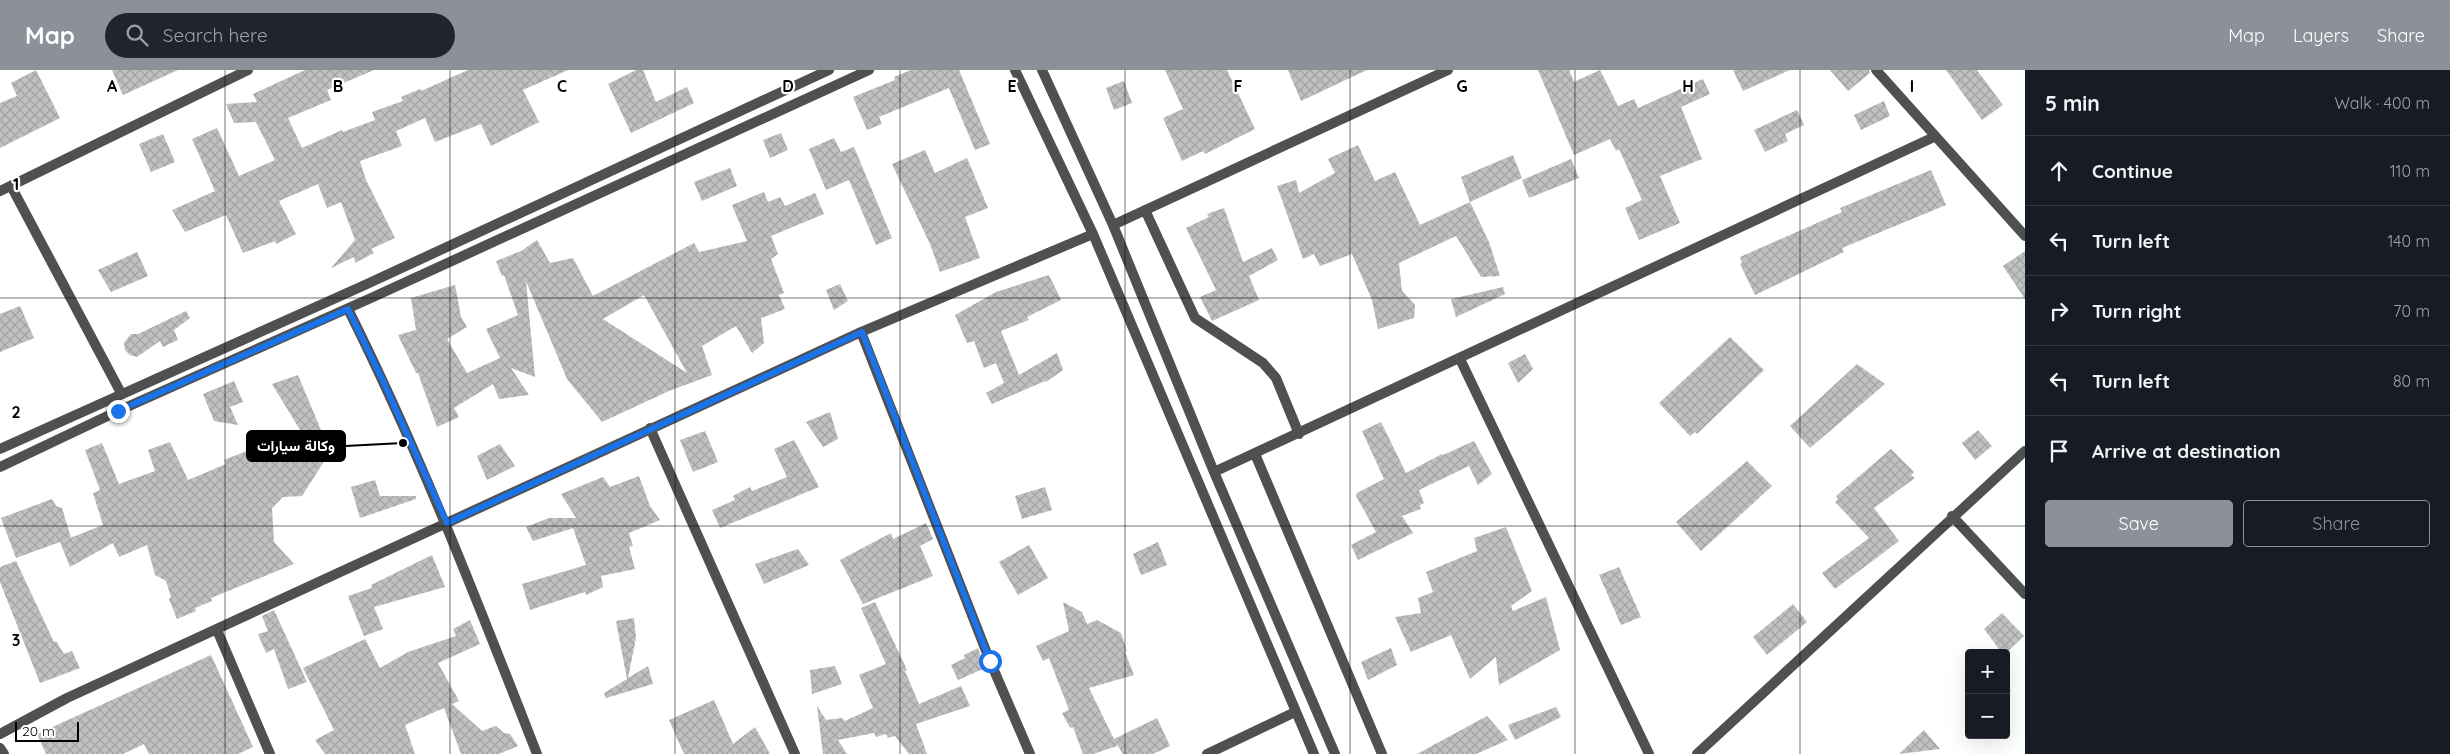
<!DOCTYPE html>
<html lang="en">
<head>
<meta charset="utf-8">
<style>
	body { margin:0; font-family:Quicksand,Vazirmatn,sans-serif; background:#20242c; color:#f1f3f6 }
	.controls { position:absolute; right:15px; bottom:15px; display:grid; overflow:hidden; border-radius:5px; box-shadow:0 5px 20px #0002 }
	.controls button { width:45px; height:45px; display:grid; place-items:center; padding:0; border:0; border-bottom:1px solid #363941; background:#171b24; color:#f1f3f6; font:25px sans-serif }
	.scale { position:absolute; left:15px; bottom:12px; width:64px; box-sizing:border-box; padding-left:5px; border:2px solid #000; border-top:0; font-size:14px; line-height:18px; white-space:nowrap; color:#000; -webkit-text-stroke:4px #fff; paint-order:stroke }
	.stop { position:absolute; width:15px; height:15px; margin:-11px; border:4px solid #1a73e8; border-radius:50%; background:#fff }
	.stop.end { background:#1a73e8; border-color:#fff; box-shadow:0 1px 5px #0008 }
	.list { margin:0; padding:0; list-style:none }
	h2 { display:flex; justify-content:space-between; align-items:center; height:65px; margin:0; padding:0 20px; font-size:21px }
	h2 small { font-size:16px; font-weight:400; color:#9ea1a6 }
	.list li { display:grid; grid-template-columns:32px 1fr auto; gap:15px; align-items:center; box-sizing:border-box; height:70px; padding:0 20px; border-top:1px solid #363941 }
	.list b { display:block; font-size:19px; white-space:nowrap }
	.list em { font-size:16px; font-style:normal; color:#9ea1a6 }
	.actions { display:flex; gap:10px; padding:15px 20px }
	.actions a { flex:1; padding:11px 0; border:1px solid #8c9099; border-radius:5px; text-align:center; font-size:18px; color:#8c9099 }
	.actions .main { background:#8c9099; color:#fff }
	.icon { flex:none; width:28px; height:28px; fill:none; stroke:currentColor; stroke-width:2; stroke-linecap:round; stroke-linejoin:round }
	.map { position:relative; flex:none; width:2025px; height:684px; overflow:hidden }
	header { display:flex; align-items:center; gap:30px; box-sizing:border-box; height:70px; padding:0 25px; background:#8c9099; color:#fff }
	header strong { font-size:24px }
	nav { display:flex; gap:28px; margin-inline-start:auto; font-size:18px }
	.search { width:350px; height:45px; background:#20242c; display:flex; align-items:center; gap:12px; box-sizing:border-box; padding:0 18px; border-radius:28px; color:#9ea1a6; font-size:19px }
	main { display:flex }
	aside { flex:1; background:#171b24 }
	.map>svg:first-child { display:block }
</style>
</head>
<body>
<header>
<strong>Map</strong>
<div class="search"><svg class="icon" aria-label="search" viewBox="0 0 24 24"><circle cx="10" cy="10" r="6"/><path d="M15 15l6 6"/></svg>Search here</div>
<nav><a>Map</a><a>Layers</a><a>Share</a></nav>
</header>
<main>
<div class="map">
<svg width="2025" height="684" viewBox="0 0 2025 684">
	<defs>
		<pattern id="building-cross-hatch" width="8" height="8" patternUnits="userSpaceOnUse" patternTransform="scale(1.25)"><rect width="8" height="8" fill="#c0c0c0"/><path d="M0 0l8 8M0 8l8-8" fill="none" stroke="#a3a3a3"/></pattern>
	</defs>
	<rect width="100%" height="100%" fill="#fff"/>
	<path fill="url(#building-cross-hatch)" fill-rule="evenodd" d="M36,0L60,48L0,78V33L17,26L11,13Z
		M112,0H178L123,25Z
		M305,0H374L327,20L331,30L288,48L302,78L342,60L343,62L375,50L372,42L403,31L401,27L420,19L421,21L468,0H568L523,20L539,52L491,76L481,54L435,72L425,48L396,61L402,76L360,91L366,110L395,168L371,179L374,183L355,193L354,187L331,198L355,170L341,132L327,138L318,114L279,131L296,164L276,174L275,171L243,183L226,145L185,162L172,140L215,121L192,69L217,58L239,106L275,90L256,52L234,53L226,34L257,32L253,24Z
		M636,0H643L656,32L687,17L694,33L631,63L608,14Z
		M911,0H959L990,74L975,80L949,18L879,47L882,54L867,60L853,27L895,10L894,7Z
		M1165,0H1227L1255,59L1205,84L1203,81L1182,91L1163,48L1183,39Z
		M1288,0H1367L1301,31Z
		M1538,0H1569L1574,12L1600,0L1618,36L1634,29L1638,38L1703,9L1710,24L1681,37L1702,89L1660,106L1680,153L1639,170L1625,138L1642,130L1619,79L1616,81L1610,69L1574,85Z
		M1733,0H1790L1743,21Z
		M1830,0H1869L1870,3L1848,21Z
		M1946,0H1977L2003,35L1982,50Z
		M1124,11L1132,33L1114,40L1106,18Z
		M1884,31L1890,46L1861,60L1854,45Z
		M1797,40L1804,55L1785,64L1788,71L1765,82L1754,60Z
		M781,63L788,80L770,88L763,70Z
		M163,64L175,92L151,102L139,74Z
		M834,68L841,82L854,77L892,168L876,175L849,110L826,120L809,79Z
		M1358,75L1375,111L1395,102L1420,155L1470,132L1489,172L1500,206L1481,207L1456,166L1399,193L1402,221L1415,235L1414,248L1378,259L1372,230L1352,184L1320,196L1314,184L1303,189L1277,116L1296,110L1299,123L1335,103L1328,89Z
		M925,80L935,103L967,88L988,138L965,147L980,188L940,202L930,174L892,94Z
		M1513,85L1522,108L1470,132L1461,107Z
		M1571,89L1579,108L1529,128L1522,110Z
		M730,98L737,116L702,131L694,112Z
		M1931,100L1946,135L1842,178L1844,182L1755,225L1740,194L1742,193L1740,187L1842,142L1840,138Z
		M764,122L768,132L780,127L785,136L815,123L824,144L771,166L778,184L771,189L784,223L779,225L785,239L761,248L764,273L752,283L736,256L702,276L712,305L669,321L602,352L567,309L526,211L535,307L511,298L529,325L499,329L493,314L454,338L459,347L437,357L418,303H416L398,265L416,260L411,228L455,215L461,247L467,257L447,269L467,303L500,288L486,259L518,245L504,205L502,206L496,191L521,181L537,170L550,193L573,188L593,226L694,173L699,182L747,171L732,135ZM644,225L687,303L603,249Z
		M1224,138L1243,192L1272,178L1278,190L1249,206L1259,230L1212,251L1200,227L1216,220L1186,158L1209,147L1207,144Z
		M2025,181V229L2003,196Z
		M137,182L148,206L111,222L98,200Z
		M1049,205L1061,230L1027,247L1029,250L1001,261L1019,305L1057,283L1063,300L1046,312L1045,311L992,334L986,323L1004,313L996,293L984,298L974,271L967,273L955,245L996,222Z
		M840,214L848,231L834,240L826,220Z
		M1503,217L1505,224L1456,247L1451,229Z
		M20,236L34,268L0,282V244Z
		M186,241L190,248L174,260L178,270L163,277L160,271L137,287L130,285L125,280L124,273L131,264H138Z
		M1730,267L1764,300L1697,364L1695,362L1690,366L1659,333Z
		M1525,284L1533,299L1518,313L1508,293Z
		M1857,294L1885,314L1810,378L1790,356Z
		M298,305L323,365L328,385L302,426L283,427L272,438L274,472L294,494L211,528L212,531L195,538L196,541L177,549L169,529L171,527L166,511L155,505L147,475L119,487L113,473L70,497L60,472L103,455L93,423L100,420L85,380L102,373L119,414L155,401L148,380L170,372L188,410L226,394L224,390L300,360L272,314Z
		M234,311L243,332L230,337L238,355L214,351L203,324Z
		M830,342L838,369L823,377L806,352Z
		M1381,352L1406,403L1442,384L1443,385L1474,371L1492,404L1478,415L1469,396L1419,420L1424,433L1420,435L1421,439L1402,446L1413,463L1358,490L1351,475L1376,462L1356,426L1357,423L1384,409L1362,361Z
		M1978,360L1992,376L1975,390L1962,373Z
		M705,361L718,392L693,402L680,370Z
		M794,370L819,417L720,458L712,440L735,430L733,426L750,417L752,421L787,407L774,379Z
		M500,374L515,396L487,410L477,386Z
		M1891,379L1914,402L1911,405L1915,408L1874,438L1899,471L1835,519L1822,503L1869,468L1835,432L1838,429L1836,426Z
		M1747,391L1772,416L1701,481L1676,452Z
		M639,406L650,436L660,450L629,463L633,476L629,477L635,499L601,506L603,517L586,525L585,522L530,540L522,514L586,495L573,458L533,471L526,457L549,448H576L561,424L603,407L610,417Z
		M375,410L380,426H416V429L360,448L351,417Z
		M1045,417L1052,440L1022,449L1015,426Z
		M52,429L56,436L62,438L71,468L16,488L1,448Z
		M926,453L933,469L920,476L933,506L863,534L840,490L891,463L893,469Z
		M1506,457L1532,521L1511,536L1513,541L1546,527L1560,580L1499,615L1496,587L1470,609L1451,565L1411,582L1395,547L1421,543L1418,528L1433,522L1426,502L1477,481L1474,468Z
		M1158,472L1167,495L1141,505L1133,484Z
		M1029,475L1048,508L1018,525L999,492Z
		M798,479L809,495L764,514L755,494Z
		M432,485L445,517L374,537L383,559L364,566L348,526L372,518L371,515Z
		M16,491L54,572L56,571L64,584L72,581L80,598L40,613L0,512V497Z
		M1619,497L1641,547L1621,555L1599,505Z
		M875,532L907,600L905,601L919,634L961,616L970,636L916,654L927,684H909L895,666L888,668L886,664L876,667L874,663L838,670L847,684H823L817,636L826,650L842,648L845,651L873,638L859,605L886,594L861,538Z
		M1063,532L1082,542L1087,554L1097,550L1121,563L1127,581L1125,582L1134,605L1089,618L1114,669L1157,648L1170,676L1153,684H1123L1116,673L1117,676L1093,684H1083L1073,657L1070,658L1062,643L1069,640L1049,588L1043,591L1036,576L1069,561Z
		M1793,534L1807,552L1767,585L1753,567Z
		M274,540L307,612L288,619L274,579L266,583L258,564L268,561L262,546Z
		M2002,543L2024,566L2006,583H2002L1984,559Z
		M634,548L636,568L628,608L648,596L653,614L606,628L604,623L627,609L616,551Z
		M470,550L480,574L438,593L459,631L452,634L482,661L496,656L504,663L510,664L518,676L499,684H461L444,638L405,655L415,684H325L315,670L334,660L303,598L365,569L380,598L408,582L456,566L453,559Z
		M978,578L985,598L958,610L951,595L965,588L964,585Z
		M1391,578L1397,595L1368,610L1361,592Z
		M211,585L253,677L238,684H149L144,674L123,684H46L37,664Z
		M835,596L842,614L812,624L810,600Z
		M714,630L733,674L755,657L770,684H684L669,650Z
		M1556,637L1561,647L1515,670L1508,655Z
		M1487,646L1508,670L1476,684H1417Z
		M1924,660L1940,679L1899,684Z"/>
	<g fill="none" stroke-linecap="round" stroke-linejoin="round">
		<path stroke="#505050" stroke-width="10" d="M1015,0L1093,164L1314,684
			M1042,0L1113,155L1214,402L1335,684
			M1876,0L2025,166
			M11,116L121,323
			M0,121L248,0
			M1145,140L1195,248L1263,293L1276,308L1299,364
			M1113,155L1448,0
			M348,239C420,383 478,533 537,684
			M861,262L990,591L1030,684
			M1460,289L1649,684
			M650,358L795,684
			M0,379L367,214L829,0
			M1255,384L1382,684
			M0,397L118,341L371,228L869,0
			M1214,402L1934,67
			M1952,446L2025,524
			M217,560L270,684
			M0,664L67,628L861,262L1093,164
			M0,678L4,684
			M1207,684L1295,642
			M1697,684L2025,381"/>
	</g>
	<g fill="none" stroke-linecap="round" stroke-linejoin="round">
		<path stroke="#1a73e8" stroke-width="6" d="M118,341L348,239L383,311L447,453L862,262L990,591"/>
	</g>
	<path fill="none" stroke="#000" stroke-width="1" stroke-opacity="0.55" d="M225,0V684M450,0V684M675,0V684M900,0V684M1125,0V684M1350,0V684M1575,0V684M1800,0V684M0,228H2025M0,456H2025"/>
	<g font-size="16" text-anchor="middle" font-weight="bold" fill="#000" stroke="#fff" stroke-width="4.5" stroke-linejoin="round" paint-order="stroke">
		<text x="112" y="22">A</text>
		<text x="338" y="22">B</text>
		<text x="562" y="22">C</text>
		<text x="788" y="22">D</text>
		<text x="1012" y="22">E</text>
		<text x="1238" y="22">F</text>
		<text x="1462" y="22">G</text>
		<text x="1688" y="22">H</text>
		<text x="1912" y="22">I</text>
		<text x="16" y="120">1</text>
		<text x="16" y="348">2</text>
		<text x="16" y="576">3</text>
	</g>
	<path fill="none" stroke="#000" stroke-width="2" d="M403 373L345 376"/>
	<circle fill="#000" stroke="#fff" stroke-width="2" cx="403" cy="373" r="5"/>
	<rect fill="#000" stroke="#000" stroke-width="2" x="247" y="361" width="98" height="30" rx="5"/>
	<g font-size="15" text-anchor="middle" font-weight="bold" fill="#fff">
		<text x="296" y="381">وكالة سيارات</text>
	</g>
</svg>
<div class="controls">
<button>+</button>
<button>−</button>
</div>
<div class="scale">20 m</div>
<div class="stop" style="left:990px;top:591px"></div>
<div class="stop end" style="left:118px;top:341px"></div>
</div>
<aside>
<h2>5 min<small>Walk · 400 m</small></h2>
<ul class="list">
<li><svg class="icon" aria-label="ahead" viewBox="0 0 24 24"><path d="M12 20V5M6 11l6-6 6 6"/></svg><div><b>Continue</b></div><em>110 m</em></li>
<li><svg class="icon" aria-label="left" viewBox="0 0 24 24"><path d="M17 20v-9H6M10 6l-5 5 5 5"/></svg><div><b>Turn left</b></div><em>140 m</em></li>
<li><svg class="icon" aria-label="right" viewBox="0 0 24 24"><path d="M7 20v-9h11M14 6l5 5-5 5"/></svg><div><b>Turn right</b></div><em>70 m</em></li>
<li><svg class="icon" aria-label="left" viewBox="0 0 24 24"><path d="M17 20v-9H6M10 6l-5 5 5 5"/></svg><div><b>Turn left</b></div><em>80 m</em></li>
<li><svg class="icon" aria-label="arrive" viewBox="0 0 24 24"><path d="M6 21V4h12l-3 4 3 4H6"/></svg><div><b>Arrive at destination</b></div></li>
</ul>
<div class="actions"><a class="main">Save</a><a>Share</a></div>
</aside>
</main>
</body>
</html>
